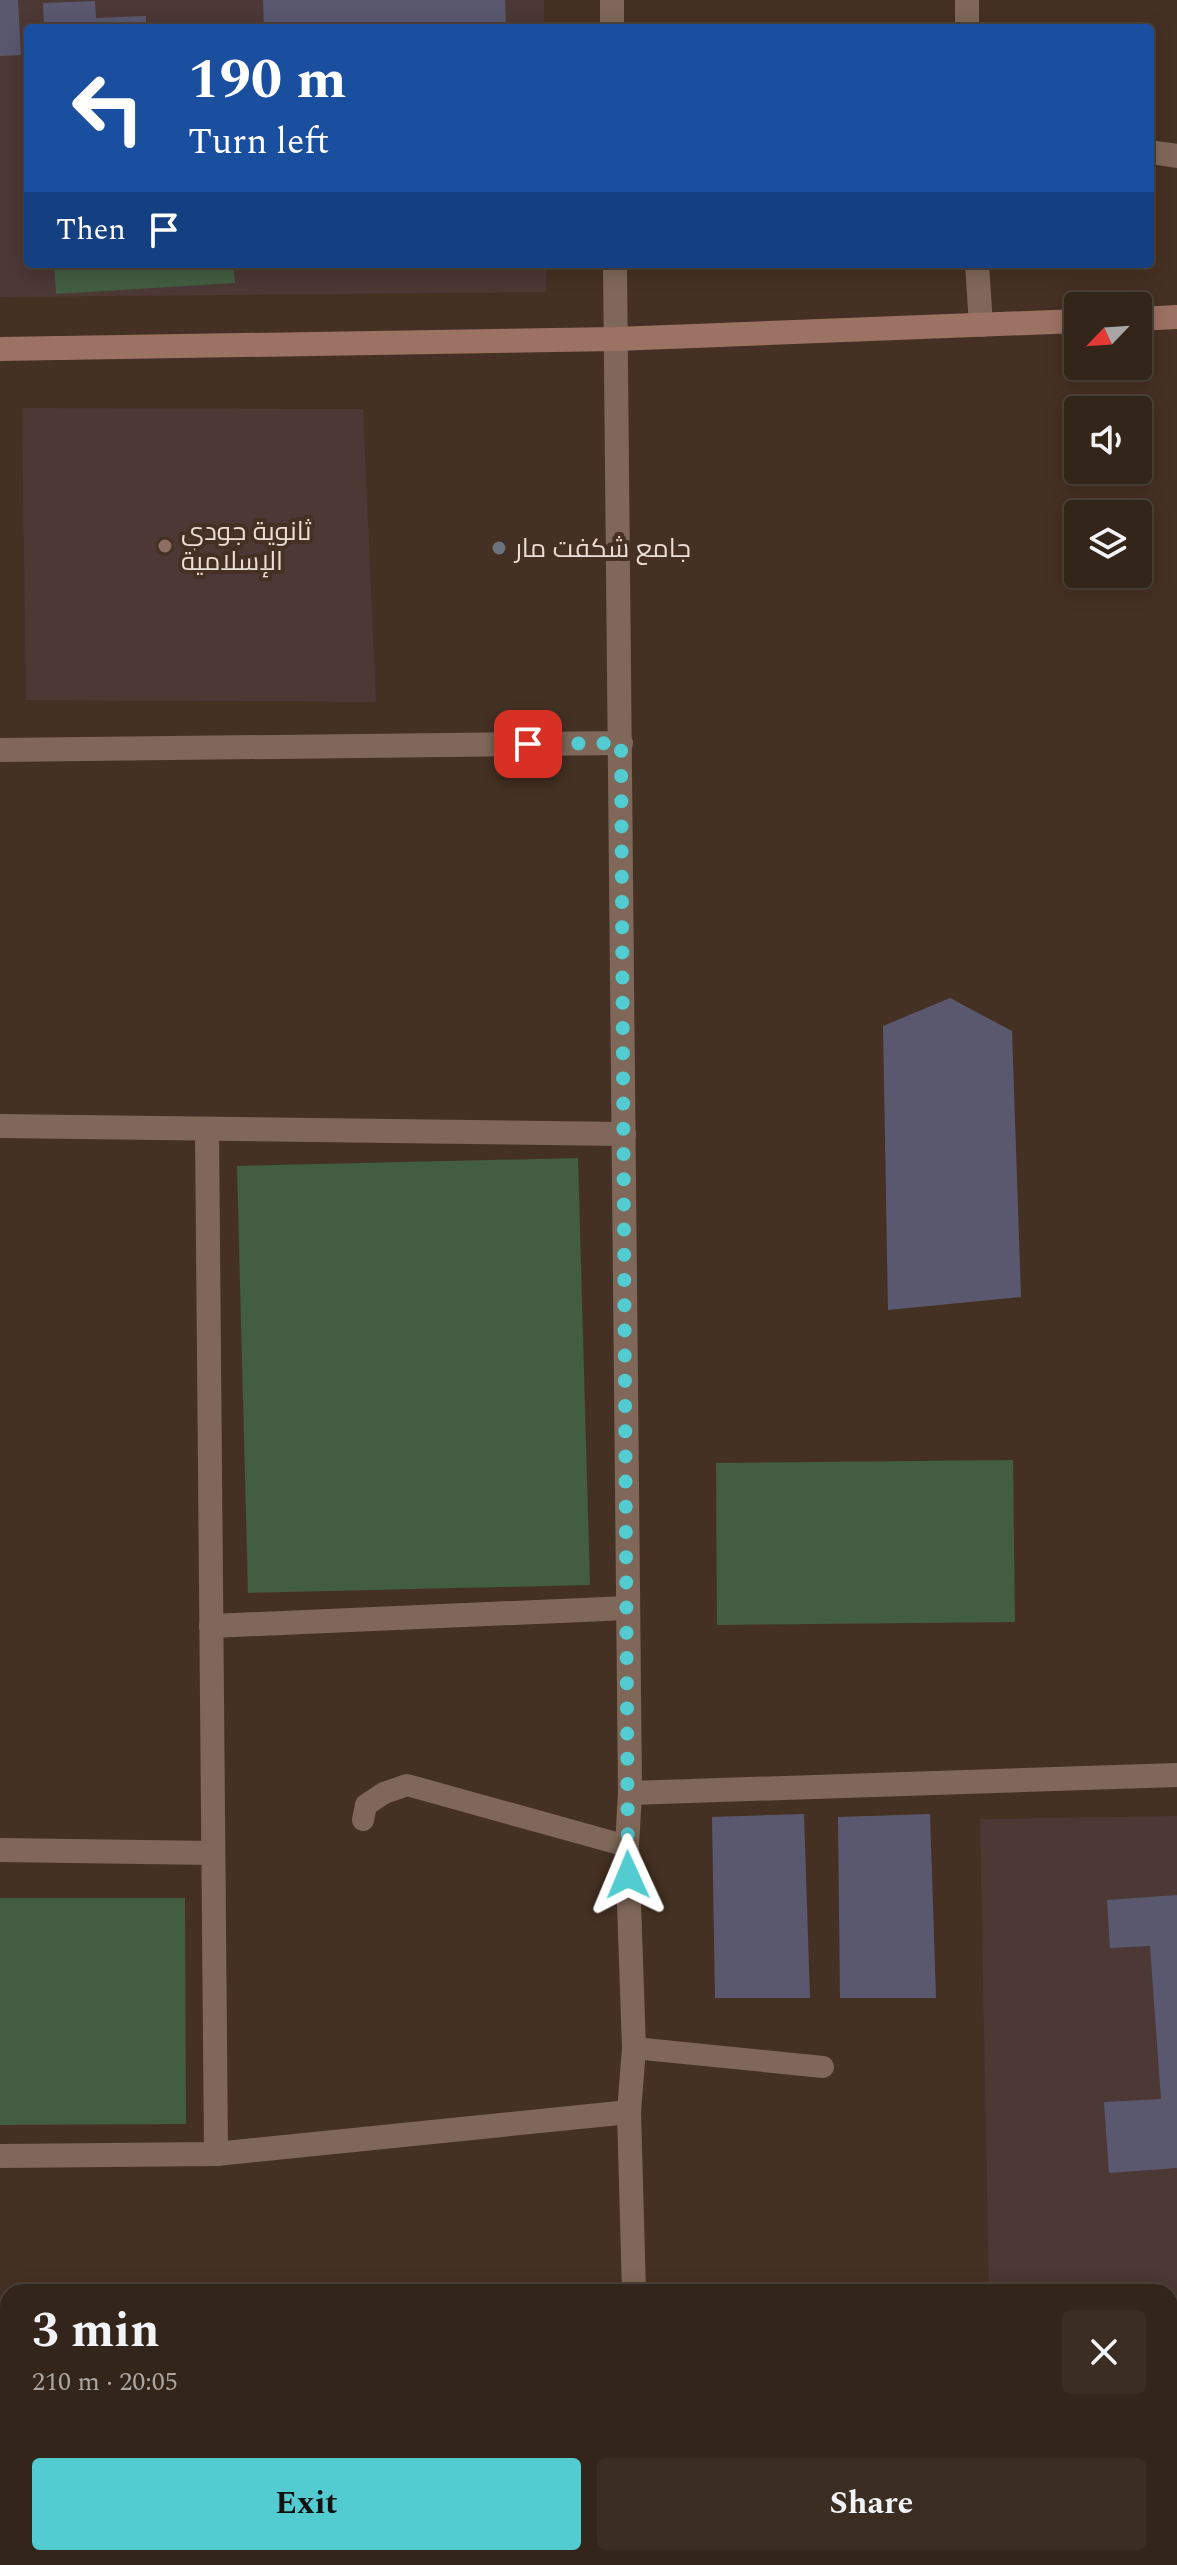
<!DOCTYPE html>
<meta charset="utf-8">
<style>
:root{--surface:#34251a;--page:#3c2d23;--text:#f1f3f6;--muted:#a9a5a2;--line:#4e4239;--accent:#52ccd0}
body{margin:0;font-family:Spectral,Cairo,serif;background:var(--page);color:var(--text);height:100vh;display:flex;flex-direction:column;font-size:30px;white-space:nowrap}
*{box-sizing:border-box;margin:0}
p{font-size:26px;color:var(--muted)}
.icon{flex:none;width:44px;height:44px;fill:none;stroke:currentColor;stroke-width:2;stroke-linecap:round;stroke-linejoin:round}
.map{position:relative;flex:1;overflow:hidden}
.details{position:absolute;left:0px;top:2284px;width:1178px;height:282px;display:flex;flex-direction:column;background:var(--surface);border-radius:24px 24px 0 0;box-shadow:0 4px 20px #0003,0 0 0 2px var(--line)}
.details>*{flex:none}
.banner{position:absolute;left:24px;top:24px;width:1130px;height:244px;border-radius:8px;box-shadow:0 4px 20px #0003,0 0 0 2px var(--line);background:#1a4fa0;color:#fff;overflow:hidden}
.needle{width:52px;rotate:245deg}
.fabs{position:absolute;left:1064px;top:292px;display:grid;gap:16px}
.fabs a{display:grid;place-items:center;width:88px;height:88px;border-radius:8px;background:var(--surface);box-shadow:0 4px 20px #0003,0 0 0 2px var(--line);font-size:40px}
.pin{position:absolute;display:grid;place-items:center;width:68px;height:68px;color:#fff;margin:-34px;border-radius:16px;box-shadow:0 4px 12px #0006}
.me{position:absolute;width:88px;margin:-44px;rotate:359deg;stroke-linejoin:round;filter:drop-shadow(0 0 6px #0008)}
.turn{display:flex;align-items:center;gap:28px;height:168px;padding:0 32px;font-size:36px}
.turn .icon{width:104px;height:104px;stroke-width:2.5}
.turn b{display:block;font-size:56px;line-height:68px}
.then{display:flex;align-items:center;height:76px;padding:0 32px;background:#0003;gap:16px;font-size:30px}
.round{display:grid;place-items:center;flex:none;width:84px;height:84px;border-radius:8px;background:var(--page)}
.summary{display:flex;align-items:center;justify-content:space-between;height:136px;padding:0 32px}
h1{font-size:48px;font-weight:700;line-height:60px}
.cta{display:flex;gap:16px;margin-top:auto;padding:16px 32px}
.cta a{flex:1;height:92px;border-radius:8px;background:var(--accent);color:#111;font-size:32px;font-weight:700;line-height:92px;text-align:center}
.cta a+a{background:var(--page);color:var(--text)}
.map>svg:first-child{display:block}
</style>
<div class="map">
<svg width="1177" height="2565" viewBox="0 0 1177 2565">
<rect width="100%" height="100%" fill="#453123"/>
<g fill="#4c3834">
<path d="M 0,0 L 544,0 L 544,28 L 28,28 L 28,264 L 546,264 L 546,292 L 0,297 Z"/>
<path d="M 22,408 L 363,409 L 376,702 L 26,700 Z"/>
<path d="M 1177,1816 L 1177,2378 L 1170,2378 L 1170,2292 L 989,2292 L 980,1819 Z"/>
</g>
<g fill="#425d41">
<path d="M 54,264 L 233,264 L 235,283 L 56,294 Z"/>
<path d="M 578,1158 L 590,1585 L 248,1593 L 237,1166 Z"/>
<path d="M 1013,1460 L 1015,1622 L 717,1625 L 716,1463 Z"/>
<path d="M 0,1898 L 185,1898 L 186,2124 L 0,2125 Z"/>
<path d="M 0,2460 L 8,2460 L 8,2558 L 603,2558 L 604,2565 L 0,2565 Z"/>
</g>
<g fill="#5a586f">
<path d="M 0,0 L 18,0 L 21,55 L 0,56 Z"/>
<path d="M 263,0 L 505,0 L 506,25 L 456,26 L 456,28 L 264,28 Z"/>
<path d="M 95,1 L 96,18 L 146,16 L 146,28 L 44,28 L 43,3 Z"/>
<path d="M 950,998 L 1012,1031 L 1021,1297 L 888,1310 L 883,1026 Z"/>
<path d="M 804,1814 L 810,1998 L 715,1998 L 712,1817 Z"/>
<path d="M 930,1814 L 936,1998 L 840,1998 L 838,1817 Z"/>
<path d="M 1177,1895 L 1177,2168 L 1109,2173 L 1104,2102 L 1161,2099 L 1150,1946 L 1110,1948 L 1107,1900 Z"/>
</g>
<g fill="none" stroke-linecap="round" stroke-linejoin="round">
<g stroke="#7f6859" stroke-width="22">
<path d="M 363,1820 L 366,1805 L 384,1793 L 407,1785 L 627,1846"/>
<path d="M 634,2048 L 823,2067"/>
</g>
<g stroke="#7f6859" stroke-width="24">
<path d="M 612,0 L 612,28"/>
<path d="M 967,28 L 967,0"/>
<path d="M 1150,152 L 1177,156"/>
<path d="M 615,264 L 630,1793 L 627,1846 L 634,2048 L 629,2112 L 634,2292"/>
<path d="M 977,264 L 981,325"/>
<path d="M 0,750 L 621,743"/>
<path d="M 0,1126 L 624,1134"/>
<path d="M 207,1129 L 216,2154"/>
<path d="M 211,1626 L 628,1608"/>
<path d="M 630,1793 L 1177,1775"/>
<path d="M 0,1850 L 213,1853"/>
<path d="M 0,2156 L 216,2154 L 629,2112"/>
<path d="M 0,2398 L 8,2398"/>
<path d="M 1170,2411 L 1177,2411"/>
<path d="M 641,2558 L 642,2565"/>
<path d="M 995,2558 L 996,2565"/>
</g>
<g stroke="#9c7264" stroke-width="24">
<path d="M 1138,319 L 1177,317"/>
<path d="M 0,349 L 616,339 L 1078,321"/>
</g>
</g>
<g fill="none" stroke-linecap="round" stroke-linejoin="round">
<path stroke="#52ccd0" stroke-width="14" stroke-dasharray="0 25.2" d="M 528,744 L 621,743 L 628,1875"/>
</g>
<circle fill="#8d6e63" stroke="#453123" stroke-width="3" cx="165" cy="546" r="8"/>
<circle fill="#6b7280" stroke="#453123" stroke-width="3" cx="499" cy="548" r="8"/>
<g text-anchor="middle" stroke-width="8" stroke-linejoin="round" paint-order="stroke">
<g font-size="26" fill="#ebded5" stroke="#453123" text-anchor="start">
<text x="181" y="540">ثانوية جودي<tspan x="181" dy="30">الإسلامية</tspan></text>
<text x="515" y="557">جامع شكفت مار</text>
</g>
</g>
</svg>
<div class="fabs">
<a><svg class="needle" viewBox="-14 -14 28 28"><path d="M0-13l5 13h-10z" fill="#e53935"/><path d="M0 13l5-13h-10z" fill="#a9a5a2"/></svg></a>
<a><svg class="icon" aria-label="sound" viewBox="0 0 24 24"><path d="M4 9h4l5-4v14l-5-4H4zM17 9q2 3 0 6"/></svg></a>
<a><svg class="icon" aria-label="layers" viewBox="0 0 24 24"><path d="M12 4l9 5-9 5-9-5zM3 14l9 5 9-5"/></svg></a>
</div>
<div class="pin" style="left:528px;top:744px;background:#d93025"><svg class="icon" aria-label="arrive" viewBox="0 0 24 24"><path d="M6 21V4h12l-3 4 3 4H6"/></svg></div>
<svg class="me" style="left:628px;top:1875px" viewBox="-20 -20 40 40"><path d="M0-17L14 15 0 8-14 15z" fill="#52ccd0" stroke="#fff" stroke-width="4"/></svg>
<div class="banner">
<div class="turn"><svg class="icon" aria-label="left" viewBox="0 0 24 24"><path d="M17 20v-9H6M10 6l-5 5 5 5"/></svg><div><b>190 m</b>Turn left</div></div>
<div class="then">Then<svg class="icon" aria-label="arrive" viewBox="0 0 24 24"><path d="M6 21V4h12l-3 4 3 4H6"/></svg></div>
</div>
<section class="details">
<div class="summary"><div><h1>3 min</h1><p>210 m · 20:05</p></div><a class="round"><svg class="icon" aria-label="close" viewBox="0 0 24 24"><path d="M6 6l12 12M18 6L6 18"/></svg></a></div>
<div class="cta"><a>Exit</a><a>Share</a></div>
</section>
</div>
